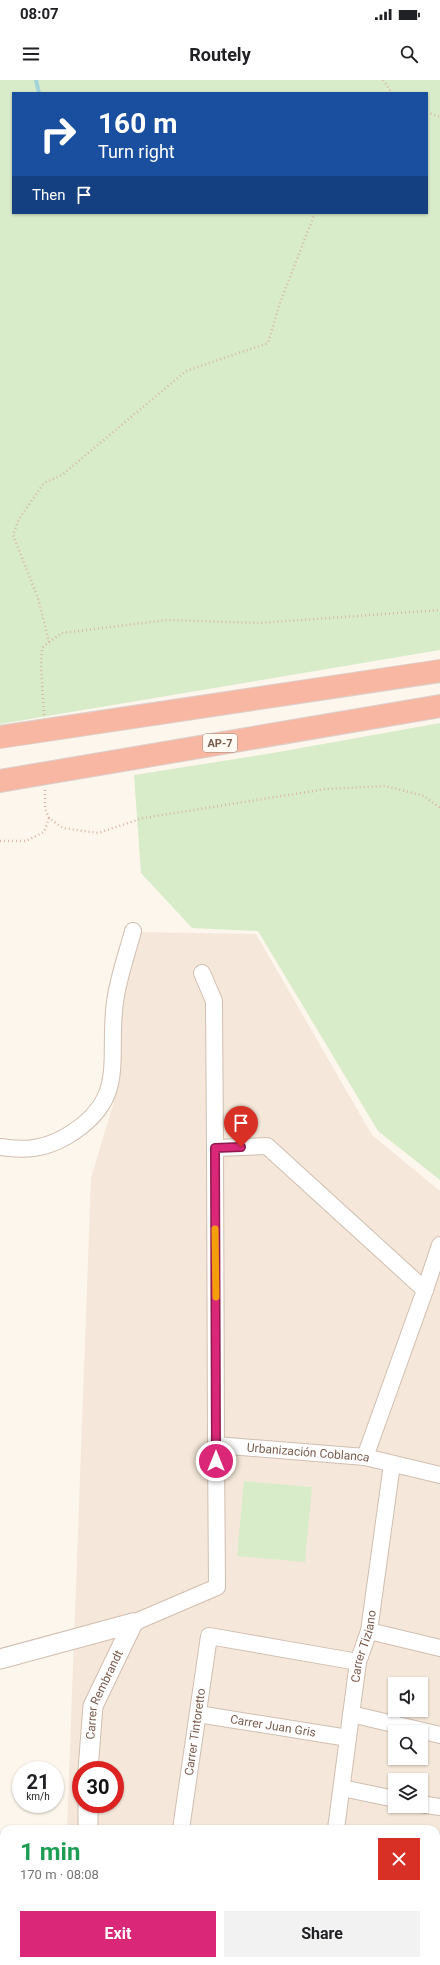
<!DOCTYPE html>
<meta charset="utf-8">
<style>
:root{--surface:#fff;--page:#f2f2f2;--text:#202124;--muted:#757577;--accent:#db2777}
body{margin:0;font-family:Roboto,sans-serif;background:var(--page);color:var(--text);height:100vh;display:flex;flex-direction:column;font-size:15px;white-space:nowrap}
*{box-sizing:border-box;margin:0}
p{font-size:13px;color:var(--muted)}
.icon{flex:none;width:22px;height:22px;fill:none;stroke:currentColor;stroke-width:2;stroke-linecap:round;stroke-linejoin:round}
.map{position:relative;flex:1;overflow:hidden}
.sheet{position:absolute;left:0px;top:1745px;width:440px;height:140px;display:flex;flex-direction:column;background:var(--surface);border-radius:12px 12px 0 0;box-shadow:0 1px 3px #0004}
.sheet>*{flex:none}
.hud{position:absolute;left:12px;top:12px;width:416px;height:122px;border-radius:0px;box-shadow:0 1px 3px #0004;background:#1a4fa0;color:#fff;overflow:hidden}
.buttons{position:absolute;left:388px;top:1597px;display:grid;gap:8px}
.buttons a{display:grid;place-items:center;width:40px;height:40px;border-radius:0px;background:var(--surface);box-shadow:0 1px 3px #0004;font-size:20px}
.speed{position:absolute;left:12px;top:1681px;display:flex;gap:8px;font-size:20px;font-weight:700;text-align:center}
.speed>*{display:grid;place-content:center;width:52px;height:52px;border-radius:50%;background:var(--surface);box-shadow:0 1px 3px #0004;line-height:1}
.speed small{font-size:10px;font-weight:400}
.speed .limit{border:6px solid #d22;background:#fff;color:#111}
.pin{position:absolute;display:grid;place-items:center;width:34px;height:34px;color:#fff;margin:-41px -17px;border-radius:50% 50% 50% 0;rotate:-45deg;box-shadow:0 0 4px #0007}
.pin .icon{rotate:45deg}
.me{position:absolute;width:44px;margin:-22px;rotate:0deg;stroke-linejoin:round;filter:drop-shadow(0 0 3px #0008)}
.turn{display:flex;align-items:center;gap:14px;height:84px;padding:0 20px;font-size:18px}
.turn .icon{width:52px;height:52px;stroke-width:2.5}
.turn b{display:block;font-size:28px;line-height:34px}
.then{display:flex;align-items:center;height:38px;padding:0 20px;background:#0003;gap:8px;font-size:15px}
.round{display:grid;place-items:center;flex:none;width:42px;height:42px;border-radius:0px;background:var(--page)}
.summary{display:flex;align-items:center;justify-content:space-between;height:68px;padding:0 20px}
h1{font-size:24px;font-weight:700;line-height:30px;color:#1e9e55}
.button{display:flex;gap:8px;margin-top:auto;padding:8px 20px}
.button a{flex:1;height:46px;border-radius:0px;background:var(--accent);color:#fff;font-size:16px;font-weight:700;line-height:46px;text-align:center}
.button a+a{background:var(--page);color:var(--text)}
.status{display:flex;justify-content:space-between;align-items:center;height:28px;padding:0 20px;background:var(--surface);direction:ltr}
.status svg{height:11px;fill:currentColor}
header{display:flex;justify-content:space-between;align-items:center;height:52px;padding:0 20px;background:var(--surface);font-size:18px;font-weight:700}
.map>svg:first-child{display:block}
</style>
<div class="status"><b>08:07</b><svg viewBox="0 0 49 12"><path d="M0 12V9h3v3zM5 12V6h3v6zM10 12V3h3v9zM15 12V0h3v12zM26 1h20v11H26zM47 4h2v5h-2z"/></svg></div>
<header><svg class="icon" aria-label="menu" viewBox="0 0 24 24"><path d="M4 6h16M4 12h16M4 18h16"/></svg>Routely<svg class="icon" aria-label="search" viewBox="0 0 24 24"><circle cx="10" cy="10" r="6"/><path d="M15 15l6 6"/></svg></header>
<div class="map">
<svg width="440" height="1885" viewBox="0 0 440 1885">
<rect width="100%" height="100%" fill="#fdf6ec"/>
<path fill="#f5e8da" fill-rule="evenodd" d="M 139,852 L 256,854 L 372,1055 L 440,1111 L 440,1885 L 61,1885 L 62,1881 L 436,1881 L 436,1749 L 67,1749 L 91,1098 L 117,1011 L 120,930 ZM 395,1604 L 421,1604 L 421,1630 L 395,1630 ZM 395,1652 L 421,1652 L 421,1678 L 395,1678 ZM 81,1690 L 115,1690 L 115,1724 L 81,1724 ZM 395,1700 L 421,1700 L 421,1726 L 395,1726 Z"/>
<g fill="#d8ecc9" fill-rule="evenodd">
<path d="M 0,0 L 440,0 L 440,570 L 0,644 ZM 13,13 L 427,13 L 427,133 L 13,133 Z"/>
<path d="M 440,643 L 440,1100 L 378,1051 L 258,851 L 192,848 L 141,793 L 134,695 L 273,673 Z"/>
<path d="M 244,1401 L 312,1407 L 305,1482 L 237,1476 Z"/>
</g>
<g fill="none" stroke-linecap="round" stroke-linejoin="round">
<path stroke="#a5d3da" stroke-width="4" d="M 36,0 L 39,13"/>
<g stroke="#d1beb0" stroke-width="18">
<g id="minor">
<path d="M 202,893 L 214,921 L 215,1068"/>
<path d="M 0,1067 C 25,1071 45,1069 67,1056 C 129,1019 107,980 115,922 C 118,898 127,874 133,851"/>
<path d="M 425,1210 L 440,1165"/>
<path d="M 216,1365 L 215,1068 L 267,1066 L 425,1210 L 365,1377"/>
<path id="s1" d="M 133,1543 L 217,1507 L 216,1365 L 365,1377 L 440,1395"/>
<path d="M 369,1551 L 440,1568"/>
<path id="s2" d="M 198,1634 L 348,1658"/>
<path d="M 351,1634 L 440,1655"/>
<path d="M 342,1708 L 395,1719"/>
<path d="M 421,1724 L 440,1727"/>
<path id="s3" d="M 181,1749 L 209,1556 L 358,1582"/>
<path id="s4" d="M 336,1749 L 358,1582 L 369,1551 L 392,1384"/>
<path d="M 436,1811 L 440,1812"/>
</g>
</g>
<g stroke="#d1beb0" stroke-width="21">
<g id="tertiary">
<path d="M 0,1579 L 133,1543"/>
<path id="s5" d="M 88,1690 L 93,1626 L 133,1543"/>
<path d="M 88,1749 L 88,1724"/>
<path d="M 91,1885 L 91,1881"/>
</g>
</g>
<g stroke="#dad1cd" stroke-width="24">
<g id="motorway">
<path d="M 0,657 L 440,591"/>
<path d="M 0,701 L 440,626"/>
</g>
</g>
<g stroke="#d9b8a5" stroke-width="2.5" stroke-dasharray="1 3" stroke-linecap="butt">
<path d="M 383,0 L 392,13"/>
<path d="M 427,32 L 440,37"/>
<path d="M 49,562 L 62,553 L 167,540 L 259,543 L 440,530"/>
<path d="M 44,635 L 41,586 L 42,568 L 49,562 L 38,518 L 13,455 L 19,439 L 44,403 L 62,395 L 186,291 L 268,263 L 281,220 L 315,133"/>
<path d="M 45,710 L 45,729 L 49,738"/>
<path d="M 0,761 L 26,761 L 44,752 L 49,738 L 63,748 L 98,753 L 143,738 L 326,709 L 386,706 L 424,716 L 440,728"/>
</g>
<use href="#minor" stroke="#fff" stroke-width="16"/>
<use href="#tertiary" stroke="#fff" stroke-width="19"/>
<use href="#motorway" stroke="#f7b7a3" stroke-width="22"/>
</g>
<g fill="none" stroke-linecap="round" stroke-linejoin="round">
<g stroke="#8e194d" stroke-width="10">
<path id="route" d="M 216,1381 L 215,1068 L 241,1067"/>
</g>
<use href="#route" stroke="#db2777" stroke-width="7"/>
<path stroke="#f59e0b" stroke-width="7" d="M 215,1149 L 216,1217"/>
</g>
<g text-anchor="middle" stroke-width="3.5" stroke-linejoin="round" paint-order="stroke">
<rect fill="#fffaf3" stroke="#a28b7f" stroke-width="1" x="203" y="654" width="34" height="18" rx="3"/>
<g font-size="11" font-weight="bold" fill="#7a5c4d">
<text x="220" y="667">AP-7</text>
</g>
<g font-size="12" fill="#7a5c4d" stroke="#fffaf3">
<text dy="4" stroke="none"><textPath href="#s1" startOffset="326">Urbanización Coblanca</textPath></text>
<text dy="4" stroke="none"><textPath href="#s4" startOffset="185">Carrer Tiziano</textPath></text>
<text dy="4" stroke="none"><textPath href="#s5" startOffset="78">Carrer Rembrandt</textPath></text>
<text dy="4" stroke="none"><textPath href="#s2" startOffset="76">Carrer Juan Gris</textPath></text>
<text dy="4" stroke="none"><textPath href="#s3" startOffset="98">Carrer Tintoretto</textPath></text>
</g>
</g>
</svg>
<div class="buttons">
<a><svg class="icon" aria-label="sound" viewBox="0 0 24 24"><path d="M4 9h4l5-4v14l-5-4H4zM17 9q2 3 0 6"/></svg></a>
<a><svg class="icon" aria-label="search" viewBox="0 0 24 24"><circle cx="10" cy="10" r="6"/><path d="M15 15l6 6"/></svg></a>
<a><svg class="icon" aria-label="layers" viewBox="0 0 24 24"><path d="M12 4l9 5-9 5-9-5zM3 14l9 5 9-5"/></svg></a>
</div>
<div class="speed"><div>21<small>km/h</small></div><div class="limit">30</div></div>
<div class="pin" style="left:241px;top:1067px;background:#d93025"><svg class="icon" aria-label="arrive" viewBox="0 0 24 24"><path d="M6 21V4h12l-3 4 3 4H6"/></svg></div>
<svg class="me" style="left:216px;top:1381px" viewBox="-20 -20 40 40"><circle r="17" fill="#db2777" stroke="#fff" stroke-width="3"/><path d="M0-11L8 9 0 5-8 9z" fill="#fff"/></svg>
<div class="hud">
<div class="turn"><svg class="icon" aria-label="right" viewBox="0 0 24 24"><path d="M7 20v-9h11M14 6l5 5-5 5"/></svg><div><b>160 m</b>Turn right</div></div>
<div class="then">Then<svg class="icon" aria-label="arrive" viewBox="0 0 24 24"><path d="M6 21V4h12l-3 4 3 4H6"/></svg></div>
</div>
<section class="sheet">
<div class="summary"><div><h1>1 min</h1><p>170 m · 08:08</p></div><a class="round" style="background:#d93025;color:#fff"><svg class="icon" aria-label="close" viewBox="0 0 24 24"><path d="M6 6l12 12M18 6L6 18"/></svg></a></div>
<div class="button"><a>Exit</a><a>Share</a></div>
</section>
</div>
